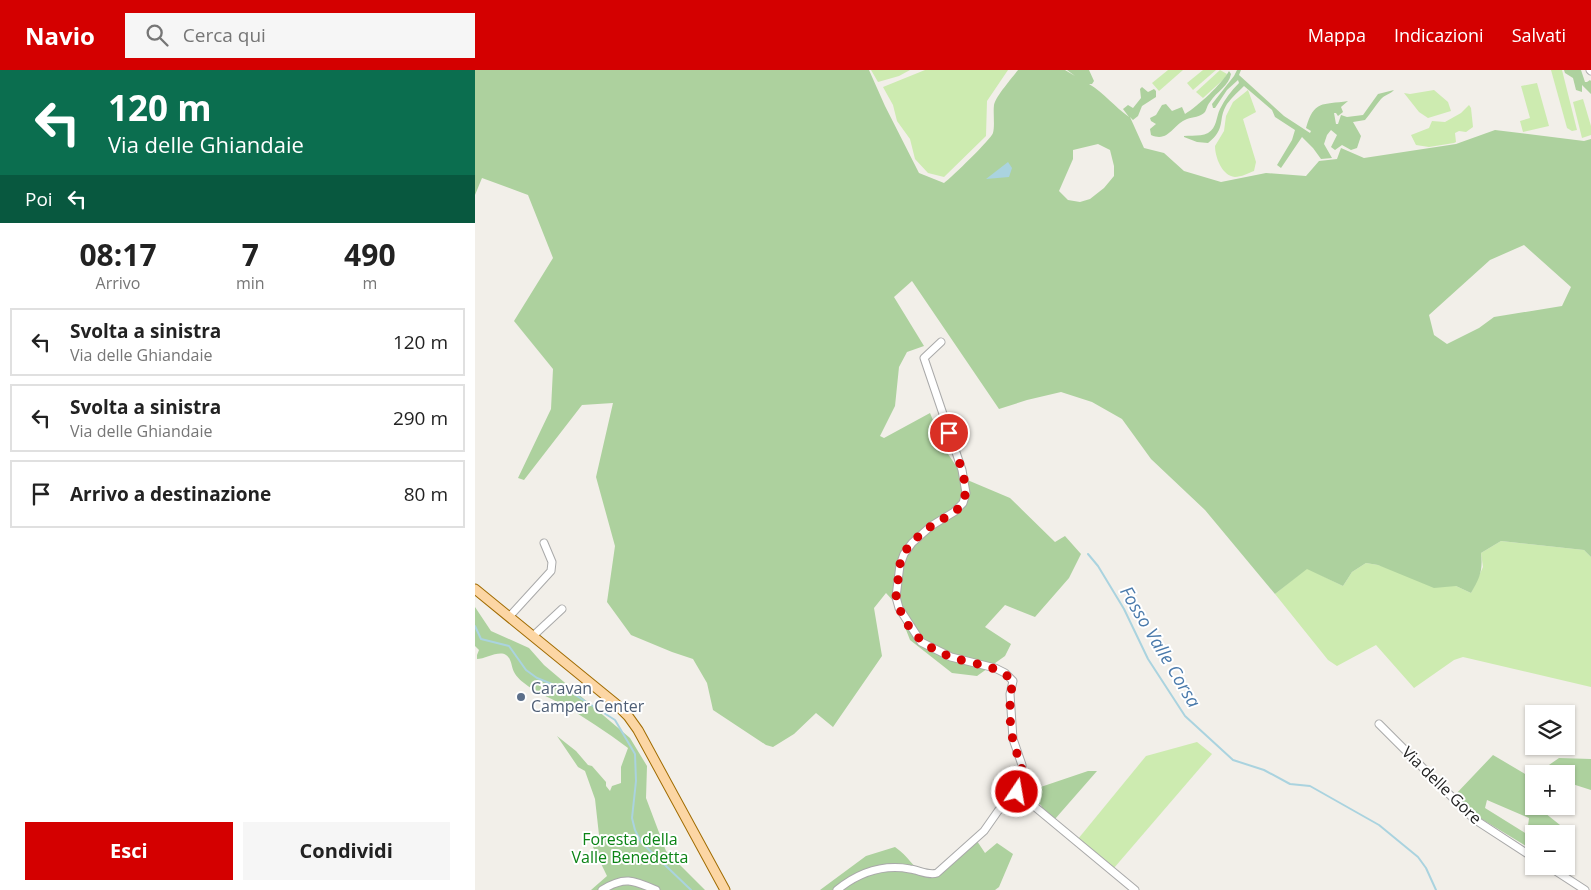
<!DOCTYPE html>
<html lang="it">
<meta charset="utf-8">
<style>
:root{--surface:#fff;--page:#f6f6f6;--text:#222;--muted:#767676;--line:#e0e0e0;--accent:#d40000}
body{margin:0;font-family:"Open Sans",sans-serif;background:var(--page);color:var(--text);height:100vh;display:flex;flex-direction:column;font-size:19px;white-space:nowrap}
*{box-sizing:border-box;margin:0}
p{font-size:16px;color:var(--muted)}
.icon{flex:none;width:28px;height:28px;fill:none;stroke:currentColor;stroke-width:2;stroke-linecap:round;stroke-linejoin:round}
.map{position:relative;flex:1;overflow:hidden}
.drawer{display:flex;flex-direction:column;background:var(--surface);width:475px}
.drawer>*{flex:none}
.guide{background:#0b6e4f;color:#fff;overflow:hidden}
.fabs{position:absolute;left:1050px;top:635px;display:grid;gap:10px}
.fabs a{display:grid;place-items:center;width:50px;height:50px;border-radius:0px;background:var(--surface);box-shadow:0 1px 4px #0004;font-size:25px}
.pin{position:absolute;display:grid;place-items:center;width:42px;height:42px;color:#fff;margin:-21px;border:2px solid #fff;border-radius:50%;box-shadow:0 1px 5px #0007}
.me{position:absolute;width:55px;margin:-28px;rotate:12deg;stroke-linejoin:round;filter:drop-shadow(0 0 4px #0008)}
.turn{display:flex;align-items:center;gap:18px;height:105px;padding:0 25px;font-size:22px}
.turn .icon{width:65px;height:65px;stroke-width:2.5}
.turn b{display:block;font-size:35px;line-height:42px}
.then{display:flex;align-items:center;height:48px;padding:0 25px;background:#0003;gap:10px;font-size:19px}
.eta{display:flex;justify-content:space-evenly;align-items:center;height:85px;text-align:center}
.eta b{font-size:30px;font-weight:700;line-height:35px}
.button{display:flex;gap:10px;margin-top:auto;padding:10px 25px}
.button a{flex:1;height:58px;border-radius:0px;background:var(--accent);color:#fff;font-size:20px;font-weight:700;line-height:58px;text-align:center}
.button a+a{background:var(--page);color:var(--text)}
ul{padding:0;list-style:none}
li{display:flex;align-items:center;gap:15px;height:68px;margin:0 10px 8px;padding:0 15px;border:2px solid var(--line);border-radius:0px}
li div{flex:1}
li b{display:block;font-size:19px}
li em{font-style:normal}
header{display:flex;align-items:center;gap:30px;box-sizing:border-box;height:70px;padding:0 25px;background:var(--accent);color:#fff}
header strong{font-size:24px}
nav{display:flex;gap:28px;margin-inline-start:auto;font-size:18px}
.search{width:350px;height:45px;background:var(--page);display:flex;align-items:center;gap:12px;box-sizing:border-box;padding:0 18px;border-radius:0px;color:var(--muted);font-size:19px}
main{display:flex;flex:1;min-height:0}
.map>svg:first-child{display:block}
</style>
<header>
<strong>Navio</strong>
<div class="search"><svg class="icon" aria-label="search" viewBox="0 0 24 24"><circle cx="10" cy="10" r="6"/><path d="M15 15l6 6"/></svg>Cerca qui</div>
<nav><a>Mappa</a><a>Indicazioni</a><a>Salvati</a></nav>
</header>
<main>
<section class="drawer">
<div class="guide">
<div class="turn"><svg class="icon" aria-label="left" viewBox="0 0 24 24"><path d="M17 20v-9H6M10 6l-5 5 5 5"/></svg><div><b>120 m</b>Via delle Ghiandaie</div></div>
<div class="then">Poi<svg class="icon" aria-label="left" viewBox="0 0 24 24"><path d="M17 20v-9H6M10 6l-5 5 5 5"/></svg></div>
</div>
<div class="eta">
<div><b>08:17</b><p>Arrivo</p></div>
<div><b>7</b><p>min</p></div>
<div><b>490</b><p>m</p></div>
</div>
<ul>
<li><svg class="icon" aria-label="left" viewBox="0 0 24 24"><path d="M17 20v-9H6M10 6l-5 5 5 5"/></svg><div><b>Svolta a sinistra</b><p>Via delle Ghiandaie</p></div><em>120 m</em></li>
<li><svg class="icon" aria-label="left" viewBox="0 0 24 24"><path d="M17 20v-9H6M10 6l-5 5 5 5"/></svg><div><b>Svolta a sinistra</b><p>Via delle Ghiandaie</p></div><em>290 m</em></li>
<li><svg class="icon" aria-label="arrive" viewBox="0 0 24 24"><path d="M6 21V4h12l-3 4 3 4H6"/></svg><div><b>Arrivo a destinazione</b></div><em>80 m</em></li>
</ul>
<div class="button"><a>Esci</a><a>Condividi</a></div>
</section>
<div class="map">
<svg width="1116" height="820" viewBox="0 0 1116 820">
<rect width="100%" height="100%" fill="#f2efe9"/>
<g fill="#cdebb0">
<path d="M 396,0 L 435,0 L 424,6 L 403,12 Z"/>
<path d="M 450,0 L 533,0 L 512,31 L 511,66 L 469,107 L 453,103 L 440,89 L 435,69 L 422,51 L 418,35 L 408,17 Z"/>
<path d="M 693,0 L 708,0 L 684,21 L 677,13 Z"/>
<path d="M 728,0 L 741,0 L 718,20 L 712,13 Z"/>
<path d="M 745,0 L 752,4 L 750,8 L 728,28 L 721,22 Z"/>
<path d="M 1076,0 L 1087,0 L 1102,60 L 1097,61 L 1092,58 Z"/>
<path d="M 1062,13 L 1074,56 L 1048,62 L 1045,51 L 1055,48 L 1046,16 Z"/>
<path d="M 773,20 L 781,42 L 768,49 L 781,92 L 779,101 C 774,103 766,107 760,107 C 747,106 740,87 740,76 L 749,61 L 751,46 L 758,32 Z"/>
<path d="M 959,20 L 973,32 L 976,41 L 953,48 L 944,42 L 929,23 L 935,24 Z"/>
<path d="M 1108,29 L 1116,56 L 1116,65 L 1107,68 L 1098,32 Z"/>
<path d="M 994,35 L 996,38 L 998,57 L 991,62 L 984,61 L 980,63 L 981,72 L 979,73 L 954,77 L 941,75 L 936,65 L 954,58 L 957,51 L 970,52 L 986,43 Z"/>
<path d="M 1026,471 L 1109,480 L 1116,487 L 1116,617 L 988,587 L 979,590 L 939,618 L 901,575 L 862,596 L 853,590 L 800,524 L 832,498 L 868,516 L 877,502 L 891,493 L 903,495 L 981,516 L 996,523 L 1008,497 L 1006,483 Z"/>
<path d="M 722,672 L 737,684 L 639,798 L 603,769 L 671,686 Z"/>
</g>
<g fill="#add19e" fill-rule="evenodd">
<path d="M 0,0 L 394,0 L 410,36 L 444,103 L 469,113 C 477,107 516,69 518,63 C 520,56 518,43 519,35 C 521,26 537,8 543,0 L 590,0 L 600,6 L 592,0 L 614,0 L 619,11 L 617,14 L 614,14 C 629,23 640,37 654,47 L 648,39 L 653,35 L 658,38 L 666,28 L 665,19 L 667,17 L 673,22 L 679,19 L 681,21 L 681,27 L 667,36 L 663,46 L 658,50 L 655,47 L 669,78 L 689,83 L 709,101 L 746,112 L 791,103 L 831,106 L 844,91 L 862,89 L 866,78 L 889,88 L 981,74 L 1020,60 L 1109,71 L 1116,69 L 1116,487 L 1109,480 L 1026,471 L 1006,483 C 1008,500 1005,508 996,523 L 981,516 L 959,518 L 903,495 L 891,493 L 877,502 L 868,516 L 832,499 L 800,524 L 730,440 L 676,389 L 647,349 L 617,332 L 586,322 L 552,330 L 524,339 L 437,211 L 419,227 L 449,276 L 432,282 L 424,297 L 420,336 L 405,366 L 409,368 L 455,343 L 471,381 L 490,409 L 535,428 L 580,472 L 590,466 L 606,484 L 594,508 L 560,547 L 530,535 L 510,557 L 536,574 L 530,586 L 502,606 L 477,603 L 435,570 L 421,534 L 411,523 L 399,538 L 407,586 L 358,657 L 341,643 L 319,664 L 298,677 L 291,675 L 238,640 L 232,613 L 218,589 L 197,582 L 156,565 L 132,532 L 140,476 L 121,407 L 138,333 L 107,335 L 49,410 L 43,408 L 76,339 L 78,299 L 39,251 L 78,188 L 53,125 L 7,108 L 0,125 ZM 623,74 L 635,80 L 639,96 L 639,106 L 629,118 L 615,129 L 605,132 L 593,130 L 584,121 L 598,89 L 598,80 ZM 1049,175 L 1096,217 L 1087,236 L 1019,247 L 1004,258 L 972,274 L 959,265 L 954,245 L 1015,190 Z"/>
<path d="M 762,0 L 766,0 L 764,5 L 809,46 L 835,63 L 836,61 L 831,58 C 839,30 847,35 873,31 L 866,37 L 868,42 L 863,46 L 861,43 L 859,43 L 861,54 L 863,54 L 866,45 L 872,47 L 888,45 L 903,24 L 919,20 C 916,24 909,25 906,29 C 900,36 896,43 890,50 L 878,52 L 886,66 L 882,78 L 876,80 L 867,75 L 860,80 L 856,77 L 862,65 L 856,60 L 852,65 L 849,74 L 857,88 L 846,89 L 838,78 L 827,67 L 806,98 L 802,95 L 817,70 L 820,60 L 800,47 L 797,40 L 769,16 C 764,21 757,27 752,34 C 742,50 752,58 733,73 L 722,72 L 709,67 L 709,66 C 717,65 726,67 733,63 C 742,58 741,47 745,39 C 750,29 756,21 764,13 L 763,10 L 752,20 L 740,38 L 738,38 L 737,34 L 759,6 Z"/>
<path d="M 1089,0 L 1106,0 L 1110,12 L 1112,12 L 1115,10 L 1116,11 L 1116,24 L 1107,15 L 1107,22 L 1101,20 L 1098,8 L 1090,3 Z"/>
<path d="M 754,1 L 756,4 C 754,16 741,22 735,32 C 732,35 732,39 730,42 C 725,47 718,47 712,49 C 698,54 694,73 676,65 L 675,59 L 681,54 L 676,51 L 675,48 L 681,45 L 687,35 L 691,34 L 697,41 L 707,37 L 710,44 C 723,36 747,14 754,1 Z"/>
<path d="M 0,537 L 16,561 L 54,578 L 69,595 L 155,668 L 172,696 L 171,728 L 191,781 L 230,820 L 116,820 L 132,806 L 118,777 L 124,765 L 120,729 L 110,701 L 103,697 L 82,666 L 101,681 L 113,695 L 117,696 L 131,712 L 131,716 L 135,721 L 137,716 L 146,713 L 146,697 L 153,678 C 132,662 109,647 86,634 C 74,627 60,622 49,613 C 46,611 41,606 39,602 C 36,596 37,589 31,585 C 24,580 10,589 2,589 L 2,585 L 4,580 L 0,576 Z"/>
<path d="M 1018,685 L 1052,705 L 1059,705 L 1059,736 L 1072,736 L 1070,743 L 1100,767 L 1091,789 L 1091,764 L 1059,764 L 1059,781 L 1000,745 L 980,725 ZM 1012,730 L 1054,748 L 1052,764 L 1010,738 Z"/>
<path d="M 1084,688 L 1116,689 L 1116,720 L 1091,712 L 1091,704 L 1061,704 Z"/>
<path d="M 613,701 L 622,701 L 580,749 L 568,740 L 566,735 L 548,723 Z"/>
<path d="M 502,771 L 510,783 L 522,773 L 538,784 L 524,817 L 520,820 L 345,820 L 391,786 L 420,777 C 433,786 438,797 451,807 L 463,804 Z"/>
</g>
<path fill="#aad3df" d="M 533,92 L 537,98 L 534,107 L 511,109 Z"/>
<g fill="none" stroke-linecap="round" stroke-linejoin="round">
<g stroke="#aad3df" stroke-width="2">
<path d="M 613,484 L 623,496 L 649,539 L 673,589 L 710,646 L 758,690 L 789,700 L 815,714 L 835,716 L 904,755 L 943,787 L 951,798 L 961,820"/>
<path d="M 0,556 L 6,569 L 34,576 L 51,600 L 62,608 L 94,621 L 140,650 L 160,684 L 161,711 L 157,748 L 160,760 L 166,772 L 216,820"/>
</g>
<g stroke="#a9a9a9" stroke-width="9">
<g id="minor">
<path d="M 1115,0 L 1116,1"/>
<path d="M 34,547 L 76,501 L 77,492 L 69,473"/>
<path d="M 58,566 L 87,539"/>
<path d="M 904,654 L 999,749 L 1059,788"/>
<path d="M 542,722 L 660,820"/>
<path d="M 1073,796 L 1110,820"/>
<path d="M 127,820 C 149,806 158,810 181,820"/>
<path d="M 362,820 C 383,803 408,794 435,799 C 444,800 453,806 462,803 L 509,761 L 523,741 L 542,722 L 547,709 L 547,695 L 538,669 L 535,624 L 538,611 L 530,603 L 520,598 L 476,587 L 446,572 L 424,538 L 421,527 L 425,495 L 429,484 L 437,473 L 456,456 L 479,442 L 488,433 L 491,423 L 487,400 L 449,288 L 466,272"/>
</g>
</g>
<g stroke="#a06b00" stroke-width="11">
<path id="major" d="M 0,519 L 141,634 L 153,646 L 163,660 L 250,820"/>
</g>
<use href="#minor" stroke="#fff" stroke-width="7"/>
<use href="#major" stroke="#fcd6a4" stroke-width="9"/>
</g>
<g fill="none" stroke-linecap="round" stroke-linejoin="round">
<path stroke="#d40000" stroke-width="9" stroke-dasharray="0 16.2" d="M 474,363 C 479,378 493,410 490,425 C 488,443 467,447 455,457 C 446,464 434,473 429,484 C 424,492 424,501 423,510 C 422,517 420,525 422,532 C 435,569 457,583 494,592 C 511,596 525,598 538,611 C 534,628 534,653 538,670 C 543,693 553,696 542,722"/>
</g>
<circle fill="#5c6f8a" stroke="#fff" stroke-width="2" cx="46" cy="627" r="5"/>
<g text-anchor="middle" stroke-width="4" stroke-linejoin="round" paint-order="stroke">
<g font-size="16" fill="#4e5e75" stroke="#fff" text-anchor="start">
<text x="56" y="624">Caravan<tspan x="56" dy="18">Camper Center</tspan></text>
</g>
<g font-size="16" fill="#222" stroke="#fff">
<text transform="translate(967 715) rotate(44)" y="6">Via delle Gore</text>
</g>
<g font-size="16" fill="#0c8416" stroke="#fff">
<text x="155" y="775">Foresta della<tspan x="155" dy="18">Valle Benedetta</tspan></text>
</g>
<g font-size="18" font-style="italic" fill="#4a7aab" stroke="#fff">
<text transform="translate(685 577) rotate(59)" y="6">Fosso Valle Corsa</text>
</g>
</g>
</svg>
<div class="fabs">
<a><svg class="icon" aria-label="layers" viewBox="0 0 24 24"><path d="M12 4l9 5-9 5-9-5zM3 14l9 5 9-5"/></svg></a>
<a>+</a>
<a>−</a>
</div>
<div class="pin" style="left:474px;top:363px;background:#d93025"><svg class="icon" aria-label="arrive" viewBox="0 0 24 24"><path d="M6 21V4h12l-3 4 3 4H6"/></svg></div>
<svg class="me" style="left:542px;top:722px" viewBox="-20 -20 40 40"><circle r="17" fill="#d40000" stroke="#fff" stroke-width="3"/><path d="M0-11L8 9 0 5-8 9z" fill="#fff"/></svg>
</div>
</main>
